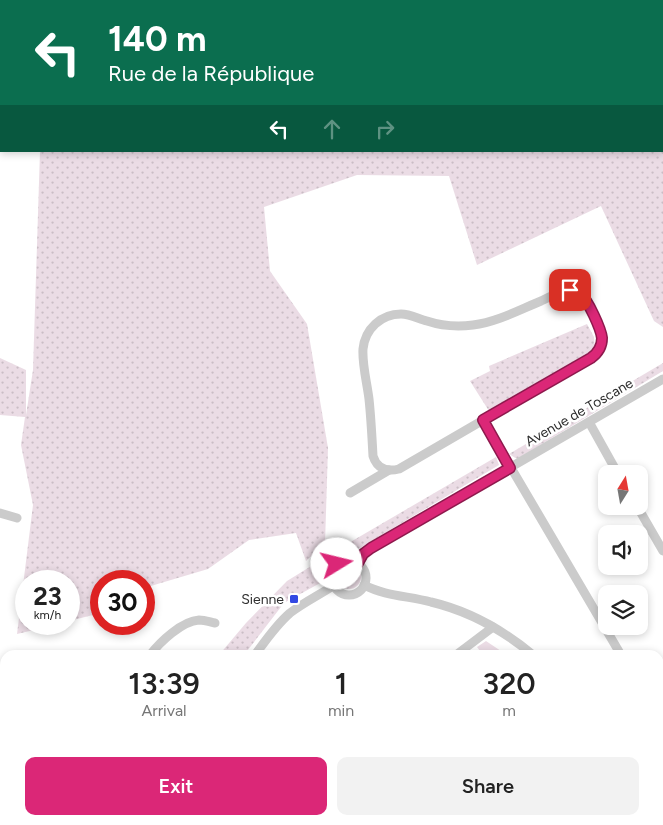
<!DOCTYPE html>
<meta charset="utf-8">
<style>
:root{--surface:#fff;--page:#f2f2f2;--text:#222;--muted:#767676;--accent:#db2777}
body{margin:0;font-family:Figtree,sans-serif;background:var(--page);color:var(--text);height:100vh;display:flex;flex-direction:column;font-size:19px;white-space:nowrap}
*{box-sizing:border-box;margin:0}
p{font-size:16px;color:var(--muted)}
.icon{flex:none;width:28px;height:28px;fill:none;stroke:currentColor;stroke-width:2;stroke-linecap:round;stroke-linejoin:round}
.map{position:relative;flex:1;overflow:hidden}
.panel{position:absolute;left:0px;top:650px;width:664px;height:175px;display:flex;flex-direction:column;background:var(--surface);border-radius:15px 15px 0 0;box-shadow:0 2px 8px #0003}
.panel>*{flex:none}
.hud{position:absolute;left:0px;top:0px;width:664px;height:152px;box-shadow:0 2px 8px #0003;background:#0b6e4f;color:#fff;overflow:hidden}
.needle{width:32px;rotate:11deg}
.fabs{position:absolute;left:598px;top:465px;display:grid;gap:10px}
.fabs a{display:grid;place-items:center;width:50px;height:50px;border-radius:10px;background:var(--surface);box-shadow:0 2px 8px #0003;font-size:25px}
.speed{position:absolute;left:15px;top:570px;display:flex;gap:10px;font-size:25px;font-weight:700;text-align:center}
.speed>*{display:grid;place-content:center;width:65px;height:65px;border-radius:50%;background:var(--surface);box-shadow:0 2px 8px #0003;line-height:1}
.speed small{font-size:12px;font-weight:400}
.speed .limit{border:8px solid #d22;background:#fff;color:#111}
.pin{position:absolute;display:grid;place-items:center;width:42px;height:42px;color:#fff;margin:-21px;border-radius:10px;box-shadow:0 2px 8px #0006}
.me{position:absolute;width:55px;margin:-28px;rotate:81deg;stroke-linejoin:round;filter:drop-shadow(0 0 4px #0008)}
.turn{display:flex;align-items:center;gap:18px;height:105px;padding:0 25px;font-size:22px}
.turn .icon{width:65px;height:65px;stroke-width:2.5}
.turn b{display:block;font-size:35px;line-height:42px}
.lanes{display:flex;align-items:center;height:48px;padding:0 25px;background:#0003;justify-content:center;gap:25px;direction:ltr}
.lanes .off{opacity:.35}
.eta{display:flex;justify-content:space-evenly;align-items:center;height:85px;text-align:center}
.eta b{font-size:30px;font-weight:600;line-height:35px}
.primary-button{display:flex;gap:10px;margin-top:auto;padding:10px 25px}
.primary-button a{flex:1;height:58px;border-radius:10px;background:var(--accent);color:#fff;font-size:20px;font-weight:600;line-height:58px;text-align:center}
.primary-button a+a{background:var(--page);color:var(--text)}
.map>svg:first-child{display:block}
</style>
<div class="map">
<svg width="663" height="825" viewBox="0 0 663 825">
<defs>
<pattern id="grass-dots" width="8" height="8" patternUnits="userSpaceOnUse" patternTransform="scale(1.25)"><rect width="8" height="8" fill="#ebdce5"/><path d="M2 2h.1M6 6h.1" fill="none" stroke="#cabdc5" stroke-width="1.8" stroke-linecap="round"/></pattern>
<pattern id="park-tufts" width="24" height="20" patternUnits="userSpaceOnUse" patternTransform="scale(1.25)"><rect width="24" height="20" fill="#ebdce5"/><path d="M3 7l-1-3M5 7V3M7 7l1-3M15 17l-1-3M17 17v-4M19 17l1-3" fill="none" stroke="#cabdc5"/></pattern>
</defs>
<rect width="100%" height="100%" fill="#fff"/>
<g fill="url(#grass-dots)">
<path d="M 44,0 L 663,0 L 663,327 L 654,321 L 601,206 L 477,265 L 449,176 L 357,175 L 264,207 L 270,271 L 307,324 L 328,448 L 325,544 L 306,561 L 296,533 L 249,540 L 208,569 L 144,588 L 144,581 L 101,581 L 101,613 L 69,621 L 69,581 L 26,581 L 26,624 L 59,624 L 17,634 L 33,505 L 21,445 L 25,417 L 0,415 L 0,358 L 26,370 L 26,415 L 33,370 L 40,151 L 662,151 L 662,1 L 44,1 Z"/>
<path d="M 587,324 L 594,337 L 595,351 L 489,411 L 470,381 L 490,371 L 489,366 Z"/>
<path d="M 663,363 L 663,371 L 517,459 L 509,454 Z"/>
<path d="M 496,457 L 499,465 L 353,552 L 339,555 L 325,566 L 322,582 L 284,603 L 244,655 L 219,655 L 246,623 L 287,581 L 347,544 Z"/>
<circle cx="349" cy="577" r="12"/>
</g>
<path fill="url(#park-tufts)" d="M 486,641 L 507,655 L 475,655 L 480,651 L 477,647 Z"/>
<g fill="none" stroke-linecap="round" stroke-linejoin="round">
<g stroke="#cbcbcb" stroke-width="9">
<path d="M 2,1 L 2,0"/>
<path d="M 0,23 L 1,21"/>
<path d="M 0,46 L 0,57"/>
<path d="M 566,291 C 571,290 576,291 581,295 C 587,300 601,329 602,337 C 602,344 600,351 595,355 L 399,469 C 387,472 377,469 373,456 C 372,437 371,418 369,399 C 367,383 362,364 363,349 C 365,329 381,314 401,314 C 410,314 419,319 427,321 C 442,326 457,327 473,325 C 497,322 519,310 541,301 C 549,297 557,293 566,291 Z"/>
<path d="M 483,420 L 621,655"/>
<path d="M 589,422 L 618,474"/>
<path d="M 350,493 L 389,470"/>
<path d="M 637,506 L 663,551"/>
<path d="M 0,513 L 17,518"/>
<circle cx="349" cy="578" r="17"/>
<path d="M 358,563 L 363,554 L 371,548 L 663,379"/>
<path d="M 364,585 C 385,596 409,596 431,602 C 469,611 503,630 533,655"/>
<path d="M 150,655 C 160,642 182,621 199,620 C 205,620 210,622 215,623"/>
<path d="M 255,655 C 266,640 276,625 290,613 C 303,603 319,595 333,586"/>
<path d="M 456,655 L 493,627"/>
<path d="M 659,705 L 663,710"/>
<path d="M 202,820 L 202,825"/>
<path d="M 219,820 L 242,825"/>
<path d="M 632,820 L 635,825"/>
<path d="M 0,823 L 15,822 L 21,820"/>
<path d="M 275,825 L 300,820"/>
</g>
</g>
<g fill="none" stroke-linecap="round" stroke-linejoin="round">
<g stroke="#8e194d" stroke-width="12">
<path id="route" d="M 337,564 C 345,560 350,560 358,563 L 363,554 L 371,548 L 510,468 L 483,420 L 591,358 C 598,353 602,347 602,338 C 601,329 588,300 581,295 C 578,292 574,291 570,290"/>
</g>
<use href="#route" stroke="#db2777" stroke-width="9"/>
</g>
<rect fill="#3248e3" stroke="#fff" stroke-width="2" x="289" y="594" width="10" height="10" rx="2.5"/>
<g text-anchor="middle" stroke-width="5" stroke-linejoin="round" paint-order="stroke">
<g font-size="14" fill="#2e2e2e" stroke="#fff">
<text transform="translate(579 412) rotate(-30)" y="5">Avenue de Toscane</text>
</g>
<g font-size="14" fill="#2e2e2e" stroke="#fff" text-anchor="end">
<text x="284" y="604">Sienne</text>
</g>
</g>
</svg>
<div class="fabs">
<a><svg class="needle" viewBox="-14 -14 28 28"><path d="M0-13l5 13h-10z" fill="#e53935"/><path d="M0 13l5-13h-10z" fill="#767676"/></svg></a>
<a><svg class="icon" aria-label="sound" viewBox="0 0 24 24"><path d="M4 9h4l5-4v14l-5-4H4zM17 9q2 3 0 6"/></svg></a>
<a><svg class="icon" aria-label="layers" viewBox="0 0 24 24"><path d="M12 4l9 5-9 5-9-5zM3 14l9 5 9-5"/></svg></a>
</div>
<div class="speed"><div>23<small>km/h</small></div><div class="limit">30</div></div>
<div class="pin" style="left:570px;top:290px;background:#d93025"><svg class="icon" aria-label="arrive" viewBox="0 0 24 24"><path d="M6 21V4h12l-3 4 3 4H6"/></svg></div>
<svg class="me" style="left:337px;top:564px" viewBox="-20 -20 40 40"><circle r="19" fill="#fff"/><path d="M0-13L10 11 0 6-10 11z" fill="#db2777"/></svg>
<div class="hud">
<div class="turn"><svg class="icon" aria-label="left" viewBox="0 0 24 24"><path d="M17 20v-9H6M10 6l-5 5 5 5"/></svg><div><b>140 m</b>Rue de la République</div></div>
<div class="lanes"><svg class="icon" aria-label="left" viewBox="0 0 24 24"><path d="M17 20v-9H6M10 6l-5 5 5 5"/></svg><svg class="icon off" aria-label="ahead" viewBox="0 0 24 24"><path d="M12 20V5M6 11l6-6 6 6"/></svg><svg class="icon off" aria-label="right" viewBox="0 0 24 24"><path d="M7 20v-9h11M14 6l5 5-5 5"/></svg></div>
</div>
<section class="panel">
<div class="eta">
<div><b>13:39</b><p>Arrival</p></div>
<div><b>1</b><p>min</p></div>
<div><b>320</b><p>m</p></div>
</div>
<div class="primary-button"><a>Exit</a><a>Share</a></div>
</section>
</div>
